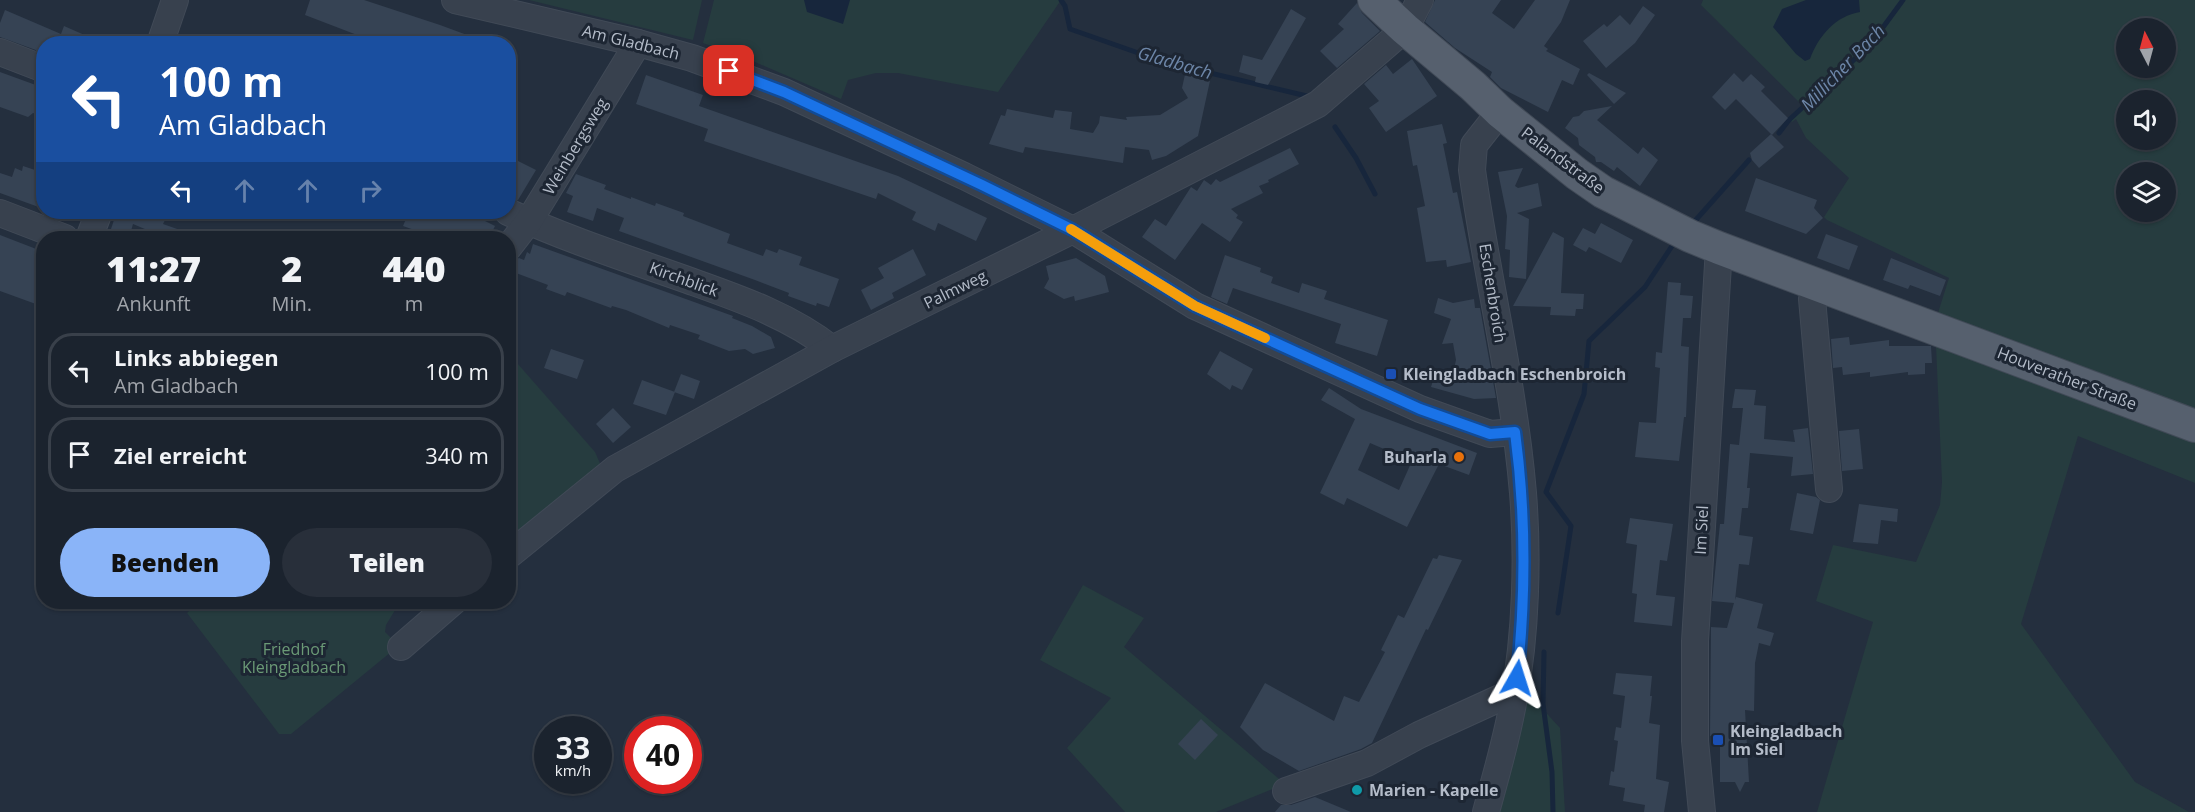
<!DOCTYPE html>
<html lang="de">
<meta charset="utf-8">
<style>
:root{--surface:#1b232e;--page:#282f3a;--text:#f1f3f6;--muted:#a0a4aa;--line:#39404a;--accent:#8ab4f8}
body{margin:0;font-family:"Open Sans",sans-serif;background:var(--page);color:var(--text);height:100vh;display:flex;flex-direction:column;font-size:22px;white-space:nowrap}
*{box-sizing:border-box;margin:0}
p{font-size:20px;color:var(--muted)}
.icon{flex:none;width:33px;height:33px;fill:none;stroke:currentColor;stroke-width:2;stroke-linecap:round;stroke-linejoin:round}
.map{position:relative;flex:1;overflow:hidden}
.details{position:absolute;left:36px;top:231px;width:480px;height:378px;display:flex;flex-direction:column;background:var(--surface);border-radius:24px;box-shadow:0 2px 4px #0004,0 0 0 2px var(--line)}
.details>*{flex:none}
.top-card{position:absolute;left:36px;top:36px;width:480px;height:183px;border-radius:24px;box-shadow:0 2px 4px #0004,0 0 0 2px var(--line);background:#1a4fa0;color:#fff;overflow:hidden}
.needle{width:39px;rotate:354deg}
.controls{position:absolute;left:2116px;top:18px;display:grid;gap:12px}
.controls a{display:grid;place-items:center;width:60px;height:60px;border-radius:50%;background:var(--surface);box-shadow:0 2px 4px #0004,0 0 0 2px var(--line);font-size:30px}
.speed{position:absolute;left:534px;top:716px;display:flex;gap:12px;font-size:30px;font-weight:700;text-align:center}
.speed>*{display:grid;place-content:center;width:78px;height:78px;border-radius:50%;background:var(--surface);box-shadow:0 2px 4px #0004,0 0 0 2px var(--line);line-height:1}
.speed small{font-size:15px;font-weight:400}
.speed .limit{border:9px solid #d22;background:#fff;color:#111}
.pin{position:absolute;display:grid;place-items:center;width:51px;height:51px;color:#fff;margin:-26px;border-radius:12px;box-shadow:0 3px 9px #0006}
.me{position:absolute;width:66px;margin:-33px;rotate:6deg;stroke-linejoin:round;filter:drop-shadow(0 0 4px #0008)}
.turn{display:flex;align-items:center;gap:21px;height:126px;padding:0 24px;font-size:27px}
.turn .icon{width:78px;height:78px;stroke-width:2.5}
.turn b{display:block;font-size:42px;line-height:51px}
.lanes{display:flex;align-items:center;height:57px;padding:0 24px;background:#0003;justify-content:center;gap:30px;direction:ltr}
.lanes .off{opacity:.35}
.eta{display:flex;justify-content:space-evenly;align-items:center;height:102px;text-align:center}
.eta b{font-size:36px;font-weight:800;line-height:42px}
.primary-button{display:flex;gap:12px;margin-top:auto;padding:12px 24px}
.primary-button a{flex:1;height:69px;border-radius:36px;background:var(--accent);color:#111;font-size:24px;font-weight:800;line-height:69px;text-align:center}
.primary-button a+a{background:var(--page);color:var(--text)}
ul{padding:0;list-style:none}
li{display:flex;align-items:center;gap:18px;height:75px;margin:0 12px 9px;padding:0 12px;border:3px solid var(--line);border-radius:24px}
li div{flex:1}
li b{display:block;font-size:22px}
li em{font-style:normal}
.map>svg:first-child{display:block}
</style>
<div class="map">
<svg width="2195" height="812" viewBox="0 0 2195 812">
<rect width="100%" height="100%" fill="#242f3e"/>
<g fill="#263c3f" fill-rule="evenodd">
<path d="M 529,0 L 702,0 L 693,40 Z"/>
<path d="M 714,0 L 1061,0 L 998,92 L 898,73 L 876,73 L 848,80 L 841,99 L 748,59 L 703,43 Z"/>
<path d="M 1703,0 L 2195,0 L 2195,483 L 2078,436 L 2021,624 L 2135,782 L 2189,812 L 1817,812 L 1873,622 L 1816,601 L 1833,545 L 1916,562 L 1940,505 L 1942,482 L 1936,346 L 1937,316 L 1949,278 L 1827,220 L 1824,217 L 1849,178 L 1806,138 L 1796,119 L 1792,122 L 1789,118 L 1802,105 L 1701,5 ZM 2127,28 L 2166,28 L 2166,68 L 2127,68 ZM 2127,100 L 2166,100 L 2166,140 L 2127,140 ZM 2127,172 L 2166,172 L 2166,212 L 2127,212 Z"/>
<path d="M 508,349 L 517,363 L 595,452 L 602,468 L 508,549 Z"/>
<path d="M 1083,585 L 1144,618 L 1124,647 L 1285,784 L 1216,812 L 1125,812 L 1067,748 L 1111,698 L 1040,660 Z"/>
<path d="M 198,602 L 400,602 L 386,625 L 385,632 L 393,640 L 402,643 L 291,734 L 279,734 L 187,613 Z"/>
<path d="M 1526,691 L 1560,728 L 1565,812 L 1500,812 Z"/>
</g>
<g fill="#17263c">
<path d="M 804,0 L 850,0 L 843,24 L 807,12 Z"/>
<path d="M 1806,0 L 1859,0 L 1860,12 C 1836,16 1819,35 1810,59 L 1805,61 L 1796,54 L 1773,27 L 1782,9 Z"/>
</g>
<g fill="none" stroke-linecap="round" stroke-linejoin="round">
<g stroke="#17263c" stroke-width="5">
<path d="M 1061,0 L 1065,6 L 1070,29 L 1164,62 L 1311,97"/>
<path d="M 1335,127 L 1356,158 L 1375,194"/>
<path d="M 1779,133 L 1789,120 L 1870,45 L 1903,0"/>
<path d="M 1694,222 L 1749,160"/>
<path d="M 1558,613 L 1571,526 L 1546,492 L 1584,394 L 1589,341 L 1645,287 L 1672,246"/>
<path d="M 1544,652 L 1543,704 L 1552,772 L 1553,812"/>
</g>
</g>
<g fill="#364354" fill-rule="evenodd">
<path d="M 310,0 L 364,0 L 440,25 L 486,42 L 486,44 L 402,44 L 381,36 L 378,43 L 305,15 Z"/>
<path d="M 1435,0 L 1501,0 L 1492,13 L 1514,29 L 1535,0 L 1570,0 L 1561,22 L 1544,46 L 1548,49 L 1546,51 L 1580,69 L 1573,85 L 1562,80 L 1548,112 L 1501,88 L 1490,77 L 1492,72 L 1455,48 L 1425,22 Z"/>
<path d="M 1357,3 L 1362,13 L 1380,31 L 1337,68 L 1320,51 L 1344,29 L 1338,24 Z"/>
<path d="M 1643,6 L 1655,15 L 1635,43 L 1606,68 L 1583,41 L 1604,24 L 1607,27 L 1620,15 L 1630,25 Z"/>
<path d="M 1291,9 L 1306,18 L 1268,85 L 1255,82 L 1256,77 L 1239,72 L 1243,55 L 1262,60 Z"/>
<path d="M 5,10 L 61,34 L 64,26 L 105,44 L 44,44 L 44,53 L 0,37 L 0,23 Z"/>
<path d="M 1412,59 L 1437,96 L 1386,132 L 1369,108 L 1379,101 L 1364,84 L 1386,65 L 1393,74 Z"/>
<path d="M 1186,70 L 1211,76 L 1198,136 L 1166,156 L 1152,160 L 1149,150 L 1125,147 L 1123,163 L 1025,147 L 1023,153 L 989,144 L 1001,115 L 1005,116 L 1007,109 L 1053,118 L 1055,110 L 1072,112 L 1070,129 L 1093,133 L 1099,123 L 1100,116 L 1127,120 L 1126,117 L 1160,115 L 1188,98 L 1182,88 Z"/>
<path d="M 0,72 L 44,88 L 44,117 L 33,113 L 28,117 L 0,107 Z"/>
<path d="M 1589,73 L 1626,93 L 1614,104 L 1587,75 Z"/>
<path d="M 1734,73 L 1743,82 L 1751,74 L 1765,87 L 1761,91 L 1788,118 L 1772,135 L 1736,99 L 1725,110 L 1712,97 Z"/>
<path d="M 646,75 L 703,95 L 699,106 L 898,176 L 987,218 L 976,241 L 938,223 L 935,231 L 912,220 L 916,212 L 878,193 L 876,199 L 704,141 L 708,129 L 636,104 Z"/>
<path d="M 1612,106 L 1597,120 L 1638,154 L 1643,147 L 1658,160 L 1640,186 L 1617,167 L 1614,171 L 1601,162 L 1596,162 L 1595,157 L 1579,145 L 1578,138 L 1565,128 L 1573,117 L 1579,116 L 1584,111 Z"/>
<path d="M 1442,124 L 1447,143 L 1443,144 L 1453,193 L 1457,192 L 1471,262 L 1447,267 L 1446,260 L 1426,262 L 1417,208 L 1425,206 L 1417,165 L 1413,166 L 1407,131 Z"/>
<path d="M 1771,134 L 1784,147 L 1759,168 L 1752,160 L 1750,153 Z"/>
<path d="M 1290,148 L 1299,164 L 1268,180 L 1269,182 L 1259,186 L 1263,193 L 1231,209 L 1238,215 L 1236,218 L 1243,222 L 1230,242 L 1202,223 L 1175,260 L 1142,237 L 1155,219 L 1166,226 L 1191,187 L 1197,191 L 1204,180 L 1211,185 L 1216,179 L 1220,182 Z"/>
<path d="M 508,156 L 536,170 L 518,200 L 508,197 Z"/>
<path d="M 23,166 L 44,173 L 44,209 L 0,193 L 0,173 L 12,177 L 15,168 L 22,171 Z"/>
<path d="M 1523,168 L 1515,186 L 1518,188 L 1538,183 L 1542,206 L 1517,213 L 1529,219 L 1526,279 L 1509,277 L 1510,250 L 1505,249 L 1507,216 L 1498,172 Z"/>
<path d="M 576,174 L 606,185 L 604,189 L 631,199 L 631,197 L 655,206 L 656,203 L 684,213 L 683,216 L 730,234 L 727,243 L 763,256 L 766,249 L 777,253 L 779,249 L 802,257 L 799,265 L 839,279 L 829,307 L 817,303 L 816,306 L 788,296 L 789,293 L 755,280 L 619,231 L 624,218 L 597,208 L 593,221 L 567,212 L 573,196 L 566,193 Z"/>
<path d="M 1756,178 L 1817,200 L 1814,208 L 1823,218 L 1806,234 L 1745,211 Z"/>
<path d="M 114,212 L 142,212 L 165,220 L 163,224 L 200,237 L 200,238 L 158,238 L 162,227 L 159,235 L 133,224 L 129,238 L 127,238 L 110,232 L 115,217 L 113,216 Z"/>
<path d="M 409,212 L 467,212 L 495,226 L 489,238 L 437,238 L 403,226 Z"/>
<path d="M 1601,223 L 1633,240 L 1621,263 L 1589,247 L 1586,252 L 1573,245 L 1583,228 L 1595,234 Z"/>
<path d="M 1553,232 L 1564,238 L 1561,293 L 1584,294 L 1583,309 L 1576,309 L 1575,316 L 1550,315 L 1551,307 L 1513,306 Z"/>
<path d="M 1826,234 L 1858,246 L 1849,270 L 1817,258 Z"/>
<path d="M 0,235 L 44,252 L 44,307 L 0,291 Z"/>
<path d="M 533,244 L 733,316 L 732,318 L 752,326 L 771,337 L 775,348 L 753,354 L 745,349 L 729,351 L 698,339 L 700,335 L 670,325 L 669,328 L 626,310 L 612,306 L 611,308 L 567,292 L 565,296 L 546,289 L 548,285 L 508,270 L 511,262 L 519,258 L 524,260 L 527,252 L 530,254 Z"/>
<path d="M 913,249 L 926,275 L 892,293 L 894,298 L 871,310 L 861,290 L 884,278 L 878,268 Z"/>
<path d="M 1225,255 L 1261,268 L 1260,272 L 1273,277 L 1271,283 L 1299,293 L 1302,283 L 1327,291 L 1324,299 L 1388,320 L 1377,356 L 1335,343 L 1341,324 L 1233,288 L 1227,304 L 1211,297 Z"/>
<path d="M 1076,258 L 1105,276 L 1109,292 L 1075,301 L 1074,296 L 1064,299 L 1044,288 L 1049,279 L 1046,266 Z"/>
<path d="M 1891,258 L 1946,280 L 1940,296 L 1910,285 L 1908,289 L 1883,280 Z"/>
<path d="M 1668,282 L 1681,283 L 1680,295 L 1693,296 L 1691,318 L 1683,318 L 1681,346 L 1689,347 L 1686,417 L 1684,417 L 1679,461 L 1635,457 L 1639,422 L 1656,423 L 1660,368 L 1655,367 L 1656,352 L 1662,353 Z"/>
<path d="M 1438,298 L 1453,303 L 1474,299 L 1475,308 L 1480,308 L 1496,398 L 1474,399 L 1431,387 L 1435,374 L 1452,378 L 1456,360 L 1453,343 L 1442,344 L 1451,319 L 1434,313 Z"/>
<path d="M 1849,337 L 1850,345 L 1889,340 L 1889,346 L 1931,346 L 1932,363 L 1925,363 L 1925,374 L 1908,375 L 1908,372 L 1870,377 L 1870,372 L 1843,375 L 1842,367 L 1833,368 L 1831,339 Z"/>
<path d="M 551,349 L 584,360 L 577,379 L 544,368 Z"/>
<path d="M 1220,351 L 1253,369 L 1242,390 L 1232,385 L 1230,390 L 1207,374 Z"/>
<path d="M 681,374 L 700,381 L 694,399 L 674,392 Z"/>
<path d="M 642,380 L 675,392 L 666,415 L 633,404 Z"/>
<path d="M 1329,388 L 1361,409 L 1477,453 L 1469,475 L 1439,464 L 1407,527 L 1347,498 L 1344,505 L 1320,493 L 1355,419 L 1321,400 ZM 1370,443 L 1412,461 L 1399,490 L 1358,470 Z"/>
<path d="M 1735,389 L 1756,390 L 1754,405 L 1766,406 L 1764,439 L 1795,442 L 1793,430 L 1808,428 L 1813,474 L 1791,476 L 1793,457 L 1750,453 L 1747,488 L 1750,488 L 1748,508 L 1742,508 L 1739,535 L 1753,537 L 1749,565 L 1739,564 L 1735,600 L 1736,597 L 1763,604 L 1757,628 L 1774,633 L 1770,646 L 1759,643 L 1755,663 L 1754,711 L 1745,710 L 1749,782 L 1745,782 L 1740,792 L 1735,782 L 1720,782 L 1720,734 L 1710,736 L 1711,627 L 1727,628 L 1734,603 L 1712,601 L 1720,524 L 1724,524 L 1730,444 L 1739,445 L 1743,408 L 1732,408 Z"/>
<path d="M 613,408 L 631,427 L 613,443 L 596,424 Z"/>
<path d="M 1859,429 L 1863,469 L 1842,471 L 1839,431 Z"/>
<path d="M 1797,493 L 1816,497 L 1820,500 L 1813,534 L 1790,530 Z"/>
<path d="M 1859,504 L 1898,509 L 1897,522 L 1881,520 L 1878,544 L 1853,542 Z"/>
<path d="M 1630,518 L 1673,524 L 1667,561 L 1660,560 L 1656,595 L 1675,597 L 1672,626 L 1634,622 L 1637,594 L 1632,593 L 1637,545 L 1626,543 Z"/>
<path d="M 1439,555 L 1462,560 L 1428,630 L 1426,629 L 1372,743 L 1361,749 L 1299,771 L 1263,750 L 1240,727 L 1265,683 L 1334,721 L 1344,696 L 1359,702 L 1385,652 L 1381,650 L 1398,615 L 1404,618 L 1433,558 L 1437,559 Z"/>
<path d="M 1616,673 L 1652,676 L 1650,696 L 1652,696 L 1649,723 L 1660,725 L 1656,779 L 1669,782 L 1664,812 L 1644,812 L 1645,805 L 1623,801 L 1625,788 L 1609,785 L 1611,771 L 1614,772 L 1618,741 L 1614,740 L 1616,727 L 1621,728 L 1625,696 L 1613,694 Z"/>
<path d="M 1201,719 L 1218,735 L 1195,760 L 1178,744 Z"/>
<path d="M 1315,797 L 1351,812 L 1275,812 L 1281,805 L 1291,805 Z"/>
</g>
<g fill="none" stroke-linecap="round" stroke-linejoin="round">
<g stroke="#414a57" stroke-width="28">
<g id="minor">
<path d="M 455,0 L 638,43 L 692,58 L 784,92 L 964,176 L 1073,230 L 1195,306 L 1420,409 L 1490,434 L 1515,432"/>
<path d="M 160,44 L 175,0"/>
<path d="M 0,52 L 44,69"/>
<path d="M 508,212 C 568,240 631,260 693,282 C 741,299 792,317 832,349"/>
<path d="M 0,213 L 65,238"/>
<path d="M 89,238 L 99,212"/>
<path d="M 508,248 L 529,221 L 638,43"/>
<path d="M 1816,285 L 1812,299 L 1829,489"/>
<path d="M 508,556 L 615,469 L 832,349 L 1073,230 L 1318,104 L 1405,29 L 1420,0"/>
<path d="M 401,647 L 453,602"/>
<path d="M 1286,791 L 1367,763 L 1419,735 L 1500,698 L 1514,697"/>
<path d="M 1486,812 C 1496,774 1508,736 1514,697 C 1526,635 1528,556 1523,493 C 1514,385 1487,278 1472,170 L 1474,145 L 1500,112"/>
<path d="M 1702,812 L 1695,741 L 1695,641 L 1719,248"/>
</g>
</g>
<g stroke="#414a57" stroke-width="34">
<path id="major" d="M 1374,0 L 1405,29 L 1473,86 L 1500,112 L 1577,174 L 1603,192 L 1690,236 L 1719,248 L 2195,426"/>
</g>
<use href="#minor" stroke="#38414e" stroke-width="26"/>
<use href="#major" stroke="#56606e" stroke-width="32"/>
</g>
<g fill="none" stroke-linecap="round" stroke-linejoin="round">
<g stroke="#114b97" stroke-width="15">
<path id="route" d="M 729,71 L 784,92 L 982,185 L 1073,230 L 1195,306 L 1363,383 L 1420,409 L 1490,434 L 1515,432 C 1526,514 1526,595 1517,678"/>
</g>
<use href="#route" stroke="#1a73e8" stroke-width="10"/>
<path stroke="#f59e0b" stroke-width="10" d="M 1071,229 L 1195,306 L 1265,338"/>
</g>
<g fill="#1a4fb4" stroke="#1d2633" stroke-width="2">
<rect x="1385" y="368" width="12" height="12" rx="3"/>
<rect x="1712" y="734" width="12" height="12" rx="3"/>
</g>
<circle fill="#e8710a" stroke="#1d2633" stroke-width="2" cx="1459" cy="457" r="6"/>
<circle fill="#0f9aa8" stroke="#1d2633" stroke-width="2" cx="1357" cy="790" r="6"/>
<g text-anchor="middle" stroke-width="6" stroke-linejoin="round" paint-order="stroke">
<g font-size="16" fill="#b4bcc9" stroke="#1d2633">
<text transform="translate(631 42) rotate(14)" y="6">Am Gladbach</text>
<text transform="translate(575 146) rotate(-59)" y="6">Weinbergsweg</text>
<text transform="translate(1563 160) rotate(37)" y="6">Palandstraße</text>
<text transform="translate(684 279) rotate(20)" y="6">Kirchblick</text>
<text transform="translate(955 289) rotate(-26)" y="6">Palmweg</text>
<text transform="translate(1493 293) rotate(81)" y="6">Eschenbroich</text>
<text transform="translate(2067 378) rotate(21)" y="6">Houverather Straße</text>
<text transform="translate(1701 530) rotate(-87)" y="6">Im Siel</text>
</g>
<g font-size="16" font-weight="bold" fill="#b4bcc9" stroke="#1d2633" text-anchor="start">
<text x="1403" y="380">Kleingladbach Eschenbroich</text>
<text x="1447" y="463" text-anchor="end">Buharla</text>
<text x="1730" y="737">Kleingladbach<tspan x="1730" dy="18">Im Siel</tspan></text>
<text x="1369" y="796">Marien - Kapelle</text>
</g>
<g font-size="16" fill="#6b9a76" stroke="#1d2633">
<text x="294" y="655">Friedhof<tspan x="294" dy="18">Kleingladbach</tspan></text>
</g>
<g font-size="18" font-style="italic" fill="#6d86a8" stroke="#1d2633">
<text transform="translate(1175 63) rotate(16)" y="6">Gladbach</text>
<text transform="translate(1843 68) rotate(-46)" y="6">Millicher Bach</text>
</g>
</g>
</svg>
<div class="controls">
<a><svg class="needle" viewBox="-14 -14 28 28"><path d="M0-13l5 13h-10z" fill="#e53935"/><path d="M0 13l5-13h-10z" fill="#a0a4aa"/></svg></a>
<a><svg class="icon" aria-label="sound" viewBox="0 0 24 24"><path d="M4 9h4l5-4v14l-5-4H4zM17 9q2 3 0 6"/></svg></a>
<a><svg class="icon" aria-label="layers" viewBox="0 0 24 24"><path d="M12 4l9 5-9 5-9-5zM3 14l9 5 9-5"/></svg></a>
</div>
<div class="speed"><div>33<small>km/h</small></div><div class="limit">40</div></div>
<div class="pin" style="left:729px;top:71px;background:#d93025"><svg class="icon" aria-label="arrive" viewBox="0 0 24 24"><path d="M6 21V4h12l-3 4 3 4H6"/></svg></div>
<svg class="me" style="left:1517px;top:678px" viewBox="-20 -20 40 40"><path d="M0-17L14 15 0 8-14 15z" fill="#1a73e8" stroke="#fff" stroke-width="4"/></svg>
<div class="top-card">
<div class="turn"><svg class="icon" aria-label="left" viewBox="0 0 24 24"><path d="M17 20v-9H6M10 6l-5 5 5 5"/></svg><div><b>100 m</b>Am Gladbach</div></div>
<div class="lanes"><svg class="icon" aria-label="left" viewBox="0 0 24 24"><path d="M17 20v-9H6M10 6l-5 5 5 5"/></svg><svg class="icon off" aria-label="ahead" viewBox="0 0 24 24"><path d="M12 20V5M6 11l6-6 6 6"/></svg><svg class="icon off" aria-label="ahead" viewBox="0 0 24 24"><path d="M12 20V5M6 11l6-6 6 6"/></svg><svg class="icon off" aria-label="right" viewBox="0 0 24 24"><path d="M7 20v-9h11M14 6l5 5-5 5"/></svg></div>
</div>
<section class="details">
<div class="eta">
<div><b>11:27</b><p>Ankunft</p></div>
<div><b>2</b><p>Min.</p></div>
<div><b>440</b><p>m</p></div>
</div>
<ul>
<li><svg class="icon" aria-label="left" viewBox="0 0 24 24"><path d="M17 20v-9H6M10 6l-5 5 5 5"/></svg><div><b>Links abbiegen</b><p>Am Gladbach</p></div><em>100 m</em></li>
<li><svg class="icon" aria-label="arrive" viewBox="0 0 24 24"><path d="M6 21V4h12l-3 4 3 4H6"/></svg><div><b>Ziel erreicht</b></div><em>340 m</em></li>
</ul>
<div class="primary-button"><a>Beenden</a><a>Teilen</a></div>
</section>
</div>
